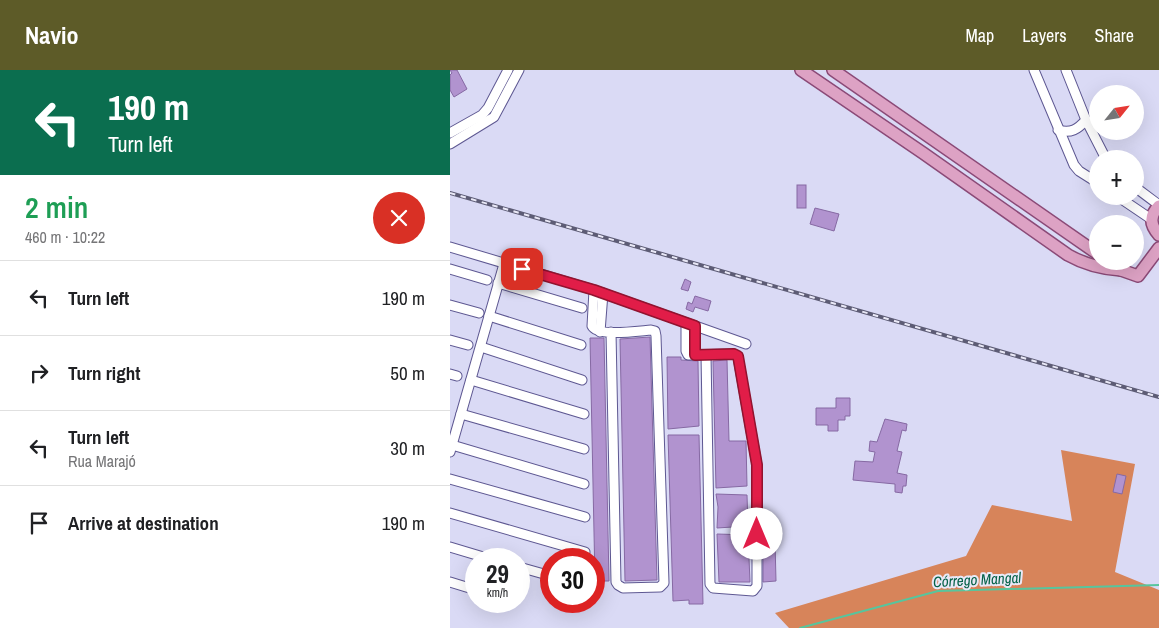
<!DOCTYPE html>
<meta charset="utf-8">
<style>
:root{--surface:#fff;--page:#f2f2f2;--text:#202124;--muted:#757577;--line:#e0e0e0;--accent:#5d5b28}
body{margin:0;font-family:"Archivo Narrow",sans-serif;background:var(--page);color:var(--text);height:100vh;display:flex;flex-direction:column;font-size:19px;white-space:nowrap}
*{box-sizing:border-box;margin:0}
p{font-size:16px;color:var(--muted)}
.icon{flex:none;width:28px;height:28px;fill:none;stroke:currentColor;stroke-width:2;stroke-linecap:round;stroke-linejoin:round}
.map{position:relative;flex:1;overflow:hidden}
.sheet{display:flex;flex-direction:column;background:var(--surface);width:450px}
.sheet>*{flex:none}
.banner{background:#0b6e4f;color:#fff;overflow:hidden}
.needle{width:32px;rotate:60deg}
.fabs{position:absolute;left:639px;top:15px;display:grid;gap:10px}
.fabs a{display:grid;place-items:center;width:55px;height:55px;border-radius:50%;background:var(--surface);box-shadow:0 5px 20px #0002;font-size:25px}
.speed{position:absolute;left:15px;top:478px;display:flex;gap:10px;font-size:25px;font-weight:700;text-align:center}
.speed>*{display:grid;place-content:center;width:65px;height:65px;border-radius:50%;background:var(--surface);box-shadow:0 5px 20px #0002;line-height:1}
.speed small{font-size:12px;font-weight:400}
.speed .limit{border:8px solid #d22;background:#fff;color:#111}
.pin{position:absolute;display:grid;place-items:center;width:42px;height:42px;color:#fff;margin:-21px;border-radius:10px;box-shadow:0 2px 8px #0006}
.me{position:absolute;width:55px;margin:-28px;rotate:0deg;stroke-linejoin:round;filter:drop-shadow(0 0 4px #0008)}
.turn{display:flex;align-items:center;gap:18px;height:105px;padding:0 25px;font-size:22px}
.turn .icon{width:65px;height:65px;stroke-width:2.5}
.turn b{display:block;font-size:35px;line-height:42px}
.round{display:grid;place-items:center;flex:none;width:52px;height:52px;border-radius:26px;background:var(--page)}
.summary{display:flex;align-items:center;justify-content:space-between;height:85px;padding:0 25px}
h1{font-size:30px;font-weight:600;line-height:38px;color:#1e9e55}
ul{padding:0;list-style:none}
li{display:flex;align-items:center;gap:15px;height:75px;padding:0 25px;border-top:1px solid var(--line)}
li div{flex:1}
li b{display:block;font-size:19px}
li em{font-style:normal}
header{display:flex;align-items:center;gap:30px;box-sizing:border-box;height:70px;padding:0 25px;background:var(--accent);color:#fff}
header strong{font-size:24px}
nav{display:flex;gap:28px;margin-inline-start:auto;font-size:18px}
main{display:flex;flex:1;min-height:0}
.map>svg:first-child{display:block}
</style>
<header>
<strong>Navio</strong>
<nav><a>Map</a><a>Layers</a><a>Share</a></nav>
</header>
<main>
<section class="sheet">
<div class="banner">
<div class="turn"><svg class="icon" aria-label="left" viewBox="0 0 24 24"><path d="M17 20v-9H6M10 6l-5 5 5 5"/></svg><div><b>190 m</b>Turn left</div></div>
</div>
<div class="summary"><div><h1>2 min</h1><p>460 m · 10:22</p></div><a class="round" style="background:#d93025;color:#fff"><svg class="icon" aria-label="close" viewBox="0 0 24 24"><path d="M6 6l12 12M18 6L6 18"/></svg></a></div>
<ul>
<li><svg class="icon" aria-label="left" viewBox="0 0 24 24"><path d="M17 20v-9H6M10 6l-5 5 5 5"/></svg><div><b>Turn left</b></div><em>190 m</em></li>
<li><svg class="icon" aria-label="right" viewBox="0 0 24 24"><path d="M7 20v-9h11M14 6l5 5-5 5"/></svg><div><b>Turn right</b></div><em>50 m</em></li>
<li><svg class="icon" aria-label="left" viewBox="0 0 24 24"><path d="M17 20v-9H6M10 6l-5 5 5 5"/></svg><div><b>Turn left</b><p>Rua Marajó</p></div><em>30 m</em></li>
<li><svg class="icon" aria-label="arrive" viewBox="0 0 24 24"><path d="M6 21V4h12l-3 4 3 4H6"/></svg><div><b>Arrive at destination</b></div><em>190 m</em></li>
</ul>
</section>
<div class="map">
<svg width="709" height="558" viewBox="0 0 709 558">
<rect width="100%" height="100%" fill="#dadaf5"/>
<path fill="#d7845a" d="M 611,380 L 685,394 L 665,502 L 709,520 L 709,558 L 339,558 L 325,543 L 516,486 L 542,435 L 622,451 Z"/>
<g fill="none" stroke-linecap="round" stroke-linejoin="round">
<path stroke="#57c59d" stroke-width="2" d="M 350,558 L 488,521 L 709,515"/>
</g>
<g fill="#b193cf" stroke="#8669a3">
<path d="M 0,0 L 7,0 L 17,19 L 4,27 L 0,20 L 0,5 L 2,3 Z"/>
<rect x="347" y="115" width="9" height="23"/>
<path d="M 365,138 L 389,144 L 384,161 L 360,154 Z"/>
<path d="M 235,209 L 241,212 L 238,221 L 231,219 Z"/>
<path d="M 245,226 L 261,231 L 258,241 L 245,237 L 243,242 L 236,239 L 238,232 L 242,234 Z"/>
<path d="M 200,267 L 207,510 L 175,511 L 170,269 Z"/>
<path d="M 140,268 L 154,268 L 159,511 L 145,511 Z"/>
<path d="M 217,287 L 231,287 L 231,290 L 248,291 L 249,356 L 218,359 Z"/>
<path d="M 277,290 L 279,371 L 296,371 L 297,416 L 266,418 L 263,291 Z"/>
<path d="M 386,328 L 400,328 L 400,346 L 395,346 L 395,350 L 388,350 L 388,361 L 378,361 L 378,355 L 366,355 L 366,338 L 386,338 Z"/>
<path d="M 435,349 L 457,354 L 456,361 L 452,360 L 447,381 L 452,382 L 447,403 L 457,405 L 456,416 L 453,416 L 452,423 L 445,422 L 445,414 L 403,410 L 405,391 L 423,392 L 425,382 L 419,381 L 420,371 L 427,372 Z"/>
<path d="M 218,365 L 249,365 L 253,534 L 239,534 L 239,530 L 223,531 Z"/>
<path d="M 667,404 L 676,406 L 672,424 L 663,422 Z"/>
<path d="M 266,424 L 297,425 L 298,456 L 267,458 L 268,437 Z"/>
<path d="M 267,464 L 298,465 L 300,512 L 269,512 Z"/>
<path d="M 313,472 L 325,472 L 326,511 L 313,512 Z"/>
</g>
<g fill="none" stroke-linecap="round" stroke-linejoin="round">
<g stroke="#5e5892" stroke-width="11">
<g id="minor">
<path d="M 584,0 L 624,95 L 629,101 L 648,113"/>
<path d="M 616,0 L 636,50 L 656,89"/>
<path d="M 608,60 C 621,64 628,59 636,50"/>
<path d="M 0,63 L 32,45 L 38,38 L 58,0"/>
<path d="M 0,74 L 44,47 L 69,0"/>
<path d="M 685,117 L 709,135"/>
<path d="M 667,126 L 701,149"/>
<path d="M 0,177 L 144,220 L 296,274"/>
<path d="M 0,199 L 37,210"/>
<path d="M 48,213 L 132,238"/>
<path d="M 144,220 L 142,256 C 147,267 188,261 201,260 L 205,261 L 206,266 L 214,513 L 210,517 L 173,518 L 168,515 L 166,512 L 161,262"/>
<path d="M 0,235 L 29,243"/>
<path d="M 39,246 L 131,275"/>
<path d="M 236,253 L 236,281 L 238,285 L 284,284 L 288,287 L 307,395 L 307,516 L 303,521 L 263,518 L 260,514 L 256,285"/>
<path d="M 245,256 L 245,285"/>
<path d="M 150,262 L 153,223"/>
<path d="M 0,270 L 18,275"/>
<path d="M 31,277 L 132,310"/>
<path d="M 0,304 L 7,306"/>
<path d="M 21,310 L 134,344"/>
<path d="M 11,344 L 134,379"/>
<path d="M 2,375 L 134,414"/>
<path d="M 0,382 L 54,194"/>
<path d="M 0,409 L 135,447"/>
<path d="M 0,443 L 135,482"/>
<path d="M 0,477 L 40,489"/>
<path d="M 69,497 L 101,506"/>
<path d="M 0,512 L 26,520"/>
</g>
</g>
<g stroke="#8b4a77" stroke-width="14">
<g id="major">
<path d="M 351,0 L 473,83 L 618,185 C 634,194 651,199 671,200"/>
<path d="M 383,0 L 648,184"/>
<path d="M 709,136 C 699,146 700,155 709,165"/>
<path d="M 658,191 L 671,200 L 688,206 L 709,178"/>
</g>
</g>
<use href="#minor" stroke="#fff" stroke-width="9"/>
<use href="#major" stroke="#dda2c4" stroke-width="11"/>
<g stroke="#5d5c75" stroke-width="4">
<path id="rail" d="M 0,123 L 709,327"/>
</g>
<use href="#rail" stroke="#e9e8f6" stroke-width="2" stroke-dasharray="5.5" stroke-linecap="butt"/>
</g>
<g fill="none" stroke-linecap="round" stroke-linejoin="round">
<g stroke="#92132f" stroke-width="12">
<path id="route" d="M 72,199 L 144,220 L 245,256 L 245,285 L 284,284 L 288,286 L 307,395 L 307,464"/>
</g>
<use href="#route" stroke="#e11d48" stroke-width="9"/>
</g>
<g text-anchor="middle" stroke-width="4" stroke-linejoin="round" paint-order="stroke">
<g font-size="15" font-style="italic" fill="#046147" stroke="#e9e8f6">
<text transform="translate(527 510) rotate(-3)" y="5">Córrego Mangal</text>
</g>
</g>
</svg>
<div class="fabs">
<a><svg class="needle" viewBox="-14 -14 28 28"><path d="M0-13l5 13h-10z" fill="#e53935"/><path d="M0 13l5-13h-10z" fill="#757577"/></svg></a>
<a>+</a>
<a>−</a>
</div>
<div class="speed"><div>29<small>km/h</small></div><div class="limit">30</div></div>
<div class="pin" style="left:72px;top:199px;background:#d93025"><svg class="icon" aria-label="arrive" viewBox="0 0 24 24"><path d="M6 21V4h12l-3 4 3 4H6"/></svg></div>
<svg class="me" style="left:307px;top:464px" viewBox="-20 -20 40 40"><circle r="19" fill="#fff"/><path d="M0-13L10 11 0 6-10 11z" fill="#e11d48"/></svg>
</div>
</main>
